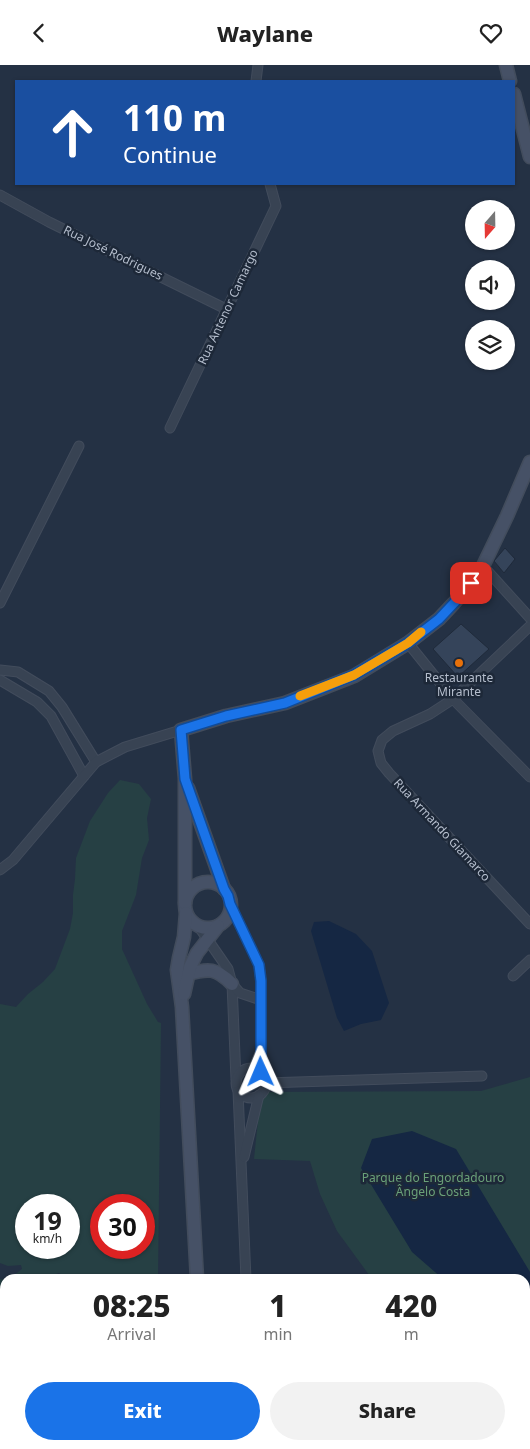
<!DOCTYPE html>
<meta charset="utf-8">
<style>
:root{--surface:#fff;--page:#f2f2f2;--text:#222;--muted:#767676;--accent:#1a73e8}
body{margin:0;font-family:"Noto Sans",sans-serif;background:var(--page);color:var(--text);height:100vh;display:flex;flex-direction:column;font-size:19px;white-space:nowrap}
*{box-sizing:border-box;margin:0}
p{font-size:16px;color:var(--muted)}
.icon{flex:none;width:28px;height:28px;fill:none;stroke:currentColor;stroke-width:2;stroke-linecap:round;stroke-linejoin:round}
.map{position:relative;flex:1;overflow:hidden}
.sheet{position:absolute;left:0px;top:1209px;width:530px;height:176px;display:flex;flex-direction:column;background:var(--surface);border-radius:15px 15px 0 0;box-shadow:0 1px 4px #0004}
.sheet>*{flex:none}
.banner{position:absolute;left:15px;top:15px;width:500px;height:105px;border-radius:0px;box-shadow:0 1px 4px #0004;background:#1a4fa0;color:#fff;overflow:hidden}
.needle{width:32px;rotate:200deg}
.tools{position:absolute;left:465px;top:135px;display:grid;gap:10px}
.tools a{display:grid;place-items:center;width:50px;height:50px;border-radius:50%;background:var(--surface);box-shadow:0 1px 4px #0004;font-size:25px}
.speed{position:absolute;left:15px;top:1129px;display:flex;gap:10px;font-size:25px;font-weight:700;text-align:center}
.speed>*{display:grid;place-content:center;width:65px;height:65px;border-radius:50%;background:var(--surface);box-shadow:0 1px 4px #0004;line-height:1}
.speed small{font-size:12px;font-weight:400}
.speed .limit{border:8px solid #d22;background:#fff;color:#111}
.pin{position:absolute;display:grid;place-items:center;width:42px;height:42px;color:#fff;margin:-21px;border-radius:10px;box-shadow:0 2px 8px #0006}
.me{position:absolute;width:55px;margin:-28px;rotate:359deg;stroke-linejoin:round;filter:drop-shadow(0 0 4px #0008)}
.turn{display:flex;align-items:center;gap:18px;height:105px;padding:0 25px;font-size:22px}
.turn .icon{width:65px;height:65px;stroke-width:2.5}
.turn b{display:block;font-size:35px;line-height:42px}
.eta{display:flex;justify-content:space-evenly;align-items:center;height:85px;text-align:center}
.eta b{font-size:30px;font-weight:800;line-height:35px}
.action{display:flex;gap:10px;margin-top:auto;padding:10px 25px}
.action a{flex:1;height:58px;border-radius:30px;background:var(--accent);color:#fff;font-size:20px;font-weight:800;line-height:58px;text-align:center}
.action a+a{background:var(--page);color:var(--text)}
header{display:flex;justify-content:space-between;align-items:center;height:65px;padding:0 25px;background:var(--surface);font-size:22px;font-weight:800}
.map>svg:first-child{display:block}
</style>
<header><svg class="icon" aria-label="back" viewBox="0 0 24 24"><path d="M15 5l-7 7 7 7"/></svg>Waylane<svg class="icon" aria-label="heart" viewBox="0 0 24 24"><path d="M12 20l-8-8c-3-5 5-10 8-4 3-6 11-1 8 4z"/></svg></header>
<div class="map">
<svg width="530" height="1384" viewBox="0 0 530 1384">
<rect width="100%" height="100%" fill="#243144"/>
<g fill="#264044" fill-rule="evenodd">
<path d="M 120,715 L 139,719 L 151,734 L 147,753 L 149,775 L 142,793 L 136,830 L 122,866 L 122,884 L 147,939 L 158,957 L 161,958 L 158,1214 L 66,1214 L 59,1208 L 43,1214 L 9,1214 L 22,1204 L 21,1200 L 8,1201 L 0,1198 L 0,939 L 16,942 L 28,929 L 43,917 L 55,904 L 70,864 L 73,848 L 73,830 L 75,814 L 76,793 L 90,756 L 108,728 ZM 26,1140 L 69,1140 L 69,1182 L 26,1182 ZM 101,1140 L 144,1140 L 144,1182 L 101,1182 Z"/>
<path d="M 530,1012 L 530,1384 L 441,1384 L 441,1380 L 525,1380 L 525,1214 L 372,1214 L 337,1166 L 320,1129 L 310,1096 L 254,1094 L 260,1037 L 267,1027 L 481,1026 Z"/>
<path d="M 0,1214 L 5,1215 L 5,1248 L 0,1254 Z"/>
</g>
<g fill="#152743">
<path d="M 329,856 L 356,869 L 372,886 L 389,938 L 381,955 L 361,959 L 344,966 L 337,953 L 311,866 L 314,857 Z"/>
<path d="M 412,1066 L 456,1084 L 530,1207 L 530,1384 L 519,1384 L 516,1380 L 525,1380 L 525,1214 L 443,1214 L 412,1187 L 361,1103 L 372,1074 Z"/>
</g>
<g fill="#35445a" stroke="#1f2a3a">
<path d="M 505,483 L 515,494 L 504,508 L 494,496 Z"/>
<path d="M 461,559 L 489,584 L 458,612 L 433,584 Z"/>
</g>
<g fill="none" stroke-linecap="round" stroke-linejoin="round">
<g stroke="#424c5c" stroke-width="11">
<g id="street">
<path d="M 256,16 L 258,0"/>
<path d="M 0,130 L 49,157 L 226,244"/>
<path d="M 170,363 L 276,141 L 270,119"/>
<path d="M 483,501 L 530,553"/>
<path d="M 0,538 L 79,381"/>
<path d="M 530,561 L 453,634 L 430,649 L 393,666 L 382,675 L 378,686 L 381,698 L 389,708 L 530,859"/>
<path d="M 408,578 L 453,634 L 530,712"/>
<path d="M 0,605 L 18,607 L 49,626 L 62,642 L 96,697"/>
<path d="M 0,615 L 37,637 L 51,651 L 84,711"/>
<path d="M 0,805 L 13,795 L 96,697 L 125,682 L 181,665"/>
<path d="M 230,839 L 259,900 L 261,916 L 261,1007"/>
<path d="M 199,862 L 228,904 L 232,919 L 236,1014"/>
<path d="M 513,911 L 530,895"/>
<path d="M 232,919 L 240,928 L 261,935"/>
<circle cx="251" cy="1018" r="15"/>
<path d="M 266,1018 L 482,1011"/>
<path d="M 238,1026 L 246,1214"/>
<path d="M 244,1092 L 259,1030"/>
<path d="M 253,1380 L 253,1384"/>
</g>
</g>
<g stroke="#424c5c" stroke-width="15">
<g id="secondary">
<path d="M 506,0 L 510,16"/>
<path d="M 514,29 L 530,92"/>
<path d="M 188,723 L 224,824"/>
<circle cx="208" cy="840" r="23"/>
<path d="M 185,838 L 185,714 L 181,665 L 226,651 L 285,638 L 354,611 L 408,578 L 439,554 L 454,538 L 471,518 L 483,501 L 507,451 L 530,397"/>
<path d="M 186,848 L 184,872 L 179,893 L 177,905 L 182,942 L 197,1214"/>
<path d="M 188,909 C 209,903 216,903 232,919"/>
<path d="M 184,929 L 190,902 L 197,888 L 218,861"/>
<path d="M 0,1312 L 5,1308"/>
<path d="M 148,1380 L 148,1384"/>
<path d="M 206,1380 L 206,1384"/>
</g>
</g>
<use href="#street" stroke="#384353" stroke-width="9"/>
<use href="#secondary" stroke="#465166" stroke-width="12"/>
</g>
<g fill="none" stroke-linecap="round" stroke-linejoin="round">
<g stroke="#114b97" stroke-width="12">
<path id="route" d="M 261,1007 L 261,916 L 259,900 L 230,839 L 228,831 L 224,824 L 185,714 L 181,665 L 226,651 L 285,638 L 354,610 L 408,578 L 439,554 L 454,538 L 471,518"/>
</g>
<use href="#route" stroke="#1a73e8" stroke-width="9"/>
<path stroke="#f59e0b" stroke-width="9" d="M 300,631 L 354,610 L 408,578 L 421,567"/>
</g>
<circle fill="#e8710a" stroke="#1d2838" stroke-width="2" cx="459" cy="598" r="5"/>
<g text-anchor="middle" stroke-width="5" stroke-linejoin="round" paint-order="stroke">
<g font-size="12" fill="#b5becd" stroke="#1d2838">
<text transform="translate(113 188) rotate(26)" y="4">Rua José Rodrigues</text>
<text transform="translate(228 242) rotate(-65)" y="4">Rua Antenor Camargo</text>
<text transform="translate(442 765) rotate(47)" y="4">Rua Armando Giamarco</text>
</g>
<g font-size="12" fill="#b5becd" stroke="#1d2838">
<text x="459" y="617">Restaurante<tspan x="459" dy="14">Mirante</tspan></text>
</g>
<g font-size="12" fill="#6aa078" stroke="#1d2838">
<text x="433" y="1117">Parque do Engordadouro<tspan x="433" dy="14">Ângelo Costa</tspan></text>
</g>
</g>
</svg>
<div class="tools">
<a><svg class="needle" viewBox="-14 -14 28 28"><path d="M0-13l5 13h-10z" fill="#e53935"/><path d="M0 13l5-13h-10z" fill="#767676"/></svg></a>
<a><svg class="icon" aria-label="sound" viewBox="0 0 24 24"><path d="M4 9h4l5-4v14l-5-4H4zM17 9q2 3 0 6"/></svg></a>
<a><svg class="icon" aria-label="layers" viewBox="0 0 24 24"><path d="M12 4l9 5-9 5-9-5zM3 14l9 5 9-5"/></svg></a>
</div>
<div class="speed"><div>19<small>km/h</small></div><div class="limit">30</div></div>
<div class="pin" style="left:471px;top:518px;background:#d93025"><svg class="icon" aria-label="arrive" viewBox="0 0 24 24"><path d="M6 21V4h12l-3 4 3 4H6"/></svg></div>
<svg class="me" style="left:261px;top:1007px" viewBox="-20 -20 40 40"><path d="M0-17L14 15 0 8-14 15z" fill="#1a73e8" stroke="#fff" stroke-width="4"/></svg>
<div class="banner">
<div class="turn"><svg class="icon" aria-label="ahead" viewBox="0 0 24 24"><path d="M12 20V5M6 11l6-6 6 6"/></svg><div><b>110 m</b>Continue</div></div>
</div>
<section class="sheet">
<div class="eta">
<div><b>08:25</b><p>Arrival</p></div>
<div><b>1</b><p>min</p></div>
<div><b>420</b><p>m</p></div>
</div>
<div class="action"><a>Exit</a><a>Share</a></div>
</section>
</div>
